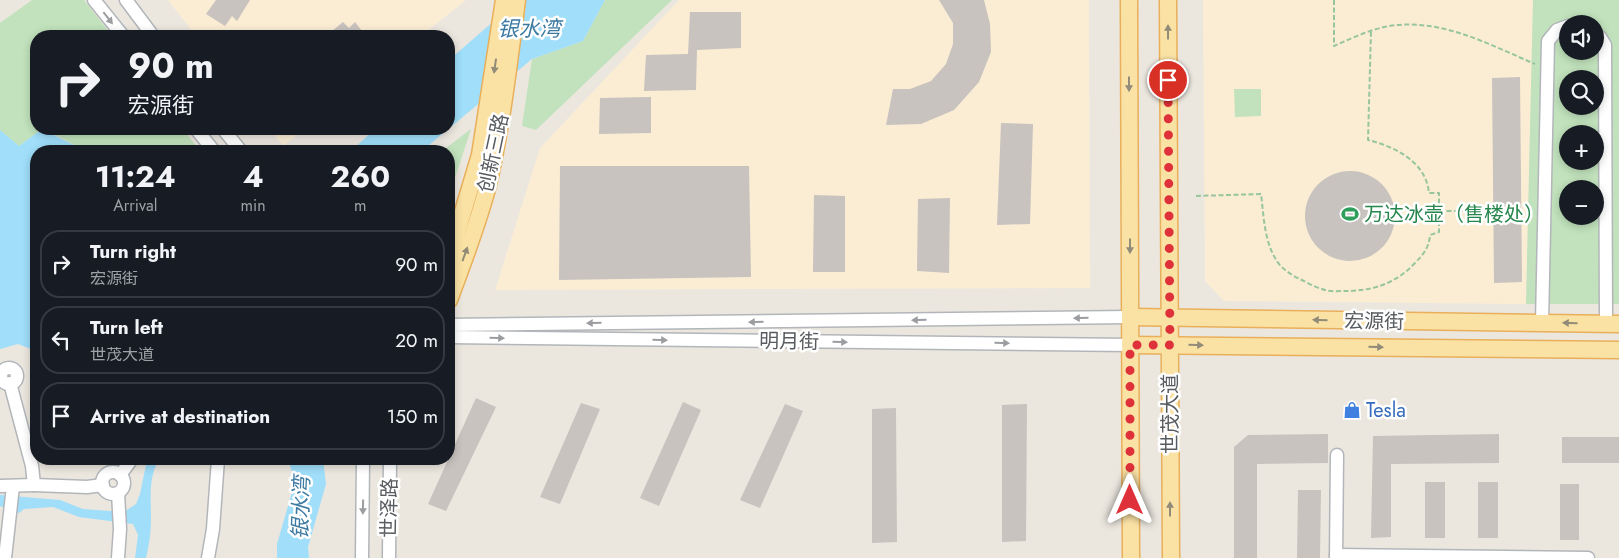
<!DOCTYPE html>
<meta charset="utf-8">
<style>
:root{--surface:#171b24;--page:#20242c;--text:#f1f3f6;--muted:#9ea1a6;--line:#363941}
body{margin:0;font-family:Jost,"Noto Sans SC",sans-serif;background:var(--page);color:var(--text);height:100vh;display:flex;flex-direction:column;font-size:19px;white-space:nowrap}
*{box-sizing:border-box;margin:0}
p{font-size:16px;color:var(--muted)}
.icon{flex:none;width:28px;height:28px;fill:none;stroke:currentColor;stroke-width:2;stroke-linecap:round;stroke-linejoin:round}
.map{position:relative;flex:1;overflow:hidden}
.details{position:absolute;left:30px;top:145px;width:425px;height:320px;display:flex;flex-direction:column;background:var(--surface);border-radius:20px;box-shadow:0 2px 8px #0003}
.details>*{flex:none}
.guide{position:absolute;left:30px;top:30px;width:425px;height:105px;border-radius:20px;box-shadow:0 2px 8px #0003;background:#171b24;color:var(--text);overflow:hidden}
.controls{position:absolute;left:1559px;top:15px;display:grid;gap:10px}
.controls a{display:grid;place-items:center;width:45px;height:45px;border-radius:50%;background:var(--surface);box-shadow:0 2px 8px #0003;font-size:25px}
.pin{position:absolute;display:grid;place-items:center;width:42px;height:42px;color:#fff;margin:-21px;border:2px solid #fff;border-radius:50%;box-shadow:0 1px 5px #0007}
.me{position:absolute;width:55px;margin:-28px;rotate:0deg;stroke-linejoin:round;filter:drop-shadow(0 0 4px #0008)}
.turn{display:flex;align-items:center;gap:18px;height:105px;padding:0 15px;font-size:22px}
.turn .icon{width:65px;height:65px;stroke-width:2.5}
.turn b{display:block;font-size:35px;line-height:42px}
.eta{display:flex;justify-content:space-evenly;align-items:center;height:85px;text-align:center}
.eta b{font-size:30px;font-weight:700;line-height:35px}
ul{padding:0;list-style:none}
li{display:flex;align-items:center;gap:15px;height:68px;margin:0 10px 8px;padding:0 5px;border:2px solid var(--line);border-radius:20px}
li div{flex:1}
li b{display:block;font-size:19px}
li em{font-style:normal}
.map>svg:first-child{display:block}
</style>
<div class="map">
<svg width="1619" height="558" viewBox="0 0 1619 558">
<rect width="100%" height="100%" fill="#ebe7df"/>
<g fill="#fbedd4">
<path d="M 168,0 L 466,0 L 421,36 L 196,36 Z"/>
<path d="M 679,0 L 1089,0 L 1090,288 L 495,290 L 540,148 Z"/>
<path d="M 1203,0 L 1533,0 L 1526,304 L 1224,301 L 1205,281 Z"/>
<path d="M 270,129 L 305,129 L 283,146 Z"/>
</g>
<g fill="#c1e2bc" fill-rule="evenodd">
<path d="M 32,0 L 84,0 L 112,36 L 36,36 L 36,129 L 42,129 L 19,146 L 0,130 L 0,23 Z"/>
<path d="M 605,0 L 672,0 L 536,130 L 522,126 L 532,59 L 583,41 Z"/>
<path d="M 1533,0 L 1619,0 L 1619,304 L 1526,304 ZM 1568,24 L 1595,24 L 1595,51 L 1568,51 ZM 1568,79 L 1595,79 L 1595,106 L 1568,106 ZM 1568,134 L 1595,134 L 1595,161 L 1568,161 ZM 1568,189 L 1595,189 L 1595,216 L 1568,216 Z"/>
<path d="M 1234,89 L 1261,89 L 1261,116 L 1235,117 Z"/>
<path d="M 44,129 L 183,129 L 200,151 L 86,151 Z"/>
<path d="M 471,129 L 449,196 L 449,151 L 442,151 Z"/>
</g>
<g fill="#a0defa">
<path d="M 518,0 L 605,0 L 583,41 L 532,59 L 422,151 L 351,151 L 375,129 L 449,129 L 449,60 Z"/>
<path d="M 42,129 L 86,151 L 36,151 L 36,351 L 18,344 L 0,349 L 0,130 L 19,146 Z"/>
<path d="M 146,459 L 159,459 C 148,479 151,498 151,519 C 151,533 149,545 146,558 L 135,558 L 138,535 L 133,524 L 79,517 L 53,507 L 24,509 L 19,513 L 0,506 L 0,495 L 60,500 L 83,509 L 110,511 L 127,510 L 136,504 L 140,494 L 146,465 Z"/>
<path d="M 288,459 L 323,459 L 326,484 L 308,547 L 309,558 L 277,558 L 277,544 L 295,482 Z"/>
</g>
<g fill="#c8c3bf">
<path d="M 216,0 L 250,0 L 237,21 L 232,16 L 225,26 L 206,14 Z"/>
<path d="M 939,0 L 984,0 L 990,24 L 991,52 L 979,82 L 954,110 L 921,124 L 886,125 L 893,89 L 910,89 L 931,81 L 946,64 L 953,44 L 953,23 Z"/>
<path d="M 690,12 L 741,12 L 741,48 L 697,50 L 696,90 L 644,91 L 646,55 L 688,54 Z"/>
<path d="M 343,22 L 349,28 L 355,22 L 366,36 L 326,36 Z"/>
<path d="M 1520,77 L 1522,282 L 1494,283 L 1492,78 Z"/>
<path d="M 651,97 L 651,133 L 599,134 L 600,98 Z"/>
<path d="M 1001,123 L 1033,124 L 1030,224 L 997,225 Z"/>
<path d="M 560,166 L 749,166 L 751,277 L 559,280 Z"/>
<circle cx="1350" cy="216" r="45"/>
<path d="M 814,195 L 845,196 L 845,272 L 813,272 Z"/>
<path d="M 950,198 L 949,273 L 917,271 L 918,199 Z"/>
<path d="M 476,398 L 496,407 L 446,511 L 428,504 Z"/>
<path d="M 683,402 L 701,410 L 659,506 L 640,498 Z"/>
<path d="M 581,403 L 600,409 L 560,504 L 540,497 Z"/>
<path d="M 785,404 L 803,411 L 760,508 L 740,500 Z"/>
<path d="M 1027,404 L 1026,541 L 1002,542 L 1002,405 Z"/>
<path d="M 896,408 L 897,542 L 872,543 L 872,409 Z"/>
<path d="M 1328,434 L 1328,463 L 1257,464 L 1257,558 L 1234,558 L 1234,447 L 1248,435 Z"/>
<path d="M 1499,434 L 1499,463 L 1391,464 L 1391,537 L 1371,538 L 1373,436 Z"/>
<rect x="1562" y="437" width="57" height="26"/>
<rect x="1425" y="482" width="20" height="56"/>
<rect x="1478" y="482" width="20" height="56"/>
<rect x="1560" y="484" width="19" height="56"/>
<path d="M 1298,490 L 1321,490 L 1320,558 L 1297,558 Z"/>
</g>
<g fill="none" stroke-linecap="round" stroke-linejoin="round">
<g stroke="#b2b6ba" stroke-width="15">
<g id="minor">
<path d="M 94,0 L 123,36"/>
<path d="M 126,0 L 153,36"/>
<path d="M 1595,33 L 1600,37 L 1605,45 L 1606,324"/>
<path d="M 196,129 L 214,151"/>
<path d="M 223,129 L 241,151"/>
<path d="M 1542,323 L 1548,41 L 1557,30 L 1568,26"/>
<path d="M 449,325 L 1130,317"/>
<path d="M 449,337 L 1130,345"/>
<circle cx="9" cy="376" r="8"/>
<path d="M 10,383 L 32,466 L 34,485 L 87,487 L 103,485"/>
<circle cx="113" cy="483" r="11"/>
<path d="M 120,475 L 132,459"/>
<path d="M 0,486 L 34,485"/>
<path d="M 118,493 L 120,529 L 118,558"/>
<path d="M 1336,555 L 1588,558"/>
<path d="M 5,558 L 13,486"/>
<path d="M 208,558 L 213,529 L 218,459"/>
<path d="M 362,558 L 363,459"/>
<path d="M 389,558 L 390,459"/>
<path d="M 1336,558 L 1337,455"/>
</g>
</g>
<g stroke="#e9af5a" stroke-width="19">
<g id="major">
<path d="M 1129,0 L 1131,558"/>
<path d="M 1168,0 L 1171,558"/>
<path d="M 449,258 L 480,155 L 504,0"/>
<path d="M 449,300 C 463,262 478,224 488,185 C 502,124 509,62 517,0"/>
<path d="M 1130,317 L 1619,324"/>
<path d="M 1130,345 L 1619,350"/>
</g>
</g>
<g stroke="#97c59e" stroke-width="2" stroke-dasharray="5 2.5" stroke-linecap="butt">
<path d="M 1334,0 L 1334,46 C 1350,39 1367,31 1384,27 C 1438,16 1488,44 1535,64"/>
<path d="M 1196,196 L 1261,194 C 1264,217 1264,244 1279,264 C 1286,272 1295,277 1304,281 C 1311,285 1318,288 1325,290 C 1331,292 1339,291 1345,291 C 1372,291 1395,284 1414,264 C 1423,255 1429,248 1430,235 L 1439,232 L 1439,193 L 1429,193 C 1426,162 1396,147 1368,140 L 1371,31"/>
<path d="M 1439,211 L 1471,211"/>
</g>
<use href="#minor" stroke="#fff" stroke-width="12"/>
<use href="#major" stroke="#fae2a5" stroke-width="16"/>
</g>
<defs><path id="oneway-solid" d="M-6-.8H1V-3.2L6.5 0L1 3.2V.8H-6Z" transform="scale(1.25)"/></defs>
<g fill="#9b9da0">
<use href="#oneway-solid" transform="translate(108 18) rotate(52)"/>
<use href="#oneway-solid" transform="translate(1081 318) rotate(179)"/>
<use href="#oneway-solid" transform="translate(919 320) rotate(179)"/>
<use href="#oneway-solid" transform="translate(756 322) rotate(179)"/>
<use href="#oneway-solid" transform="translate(594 323) rotate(179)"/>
<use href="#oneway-solid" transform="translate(497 338) rotate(1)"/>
<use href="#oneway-solid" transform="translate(660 340) rotate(1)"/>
<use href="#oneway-solid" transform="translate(840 342) rotate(1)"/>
<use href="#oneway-solid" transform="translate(1002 343) rotate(1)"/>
<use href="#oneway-solid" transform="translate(363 507) rotate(91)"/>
</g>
<g fill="#918b78">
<use href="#oneway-solid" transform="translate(1168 32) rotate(-90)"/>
<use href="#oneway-solid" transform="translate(495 66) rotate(98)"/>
<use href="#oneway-solid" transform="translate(1129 84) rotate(90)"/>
<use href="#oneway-solid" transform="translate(1130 246) rotate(90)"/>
<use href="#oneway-solid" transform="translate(465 254) rotate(-70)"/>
<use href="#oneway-solid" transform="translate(1320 320) rotate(-179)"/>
<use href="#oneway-solid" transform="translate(1570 323) rotate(-179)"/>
<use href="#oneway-solid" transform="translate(1196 345) rotate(1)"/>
<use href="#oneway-solid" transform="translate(1376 347) rotate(1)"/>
<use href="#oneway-solid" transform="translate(1170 509) rotate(-90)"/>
</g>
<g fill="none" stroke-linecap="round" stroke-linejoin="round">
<path stroke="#df3139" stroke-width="9" stroke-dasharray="0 16.2" d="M 1130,500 L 1130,345 L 1170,345 L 1168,80"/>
</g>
<defs>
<g id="stadium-bare" transform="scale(1.35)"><path d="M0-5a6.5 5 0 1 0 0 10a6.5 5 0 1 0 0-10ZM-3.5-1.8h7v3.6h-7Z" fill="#2e9e5b" stroke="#fff" stroke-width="2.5" paint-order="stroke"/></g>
<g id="shop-bare" transform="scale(1.35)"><path d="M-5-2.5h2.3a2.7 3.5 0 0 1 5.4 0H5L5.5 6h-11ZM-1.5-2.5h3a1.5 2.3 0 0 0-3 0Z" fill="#3f7fe0" stroke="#fff" stroke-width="2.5" paint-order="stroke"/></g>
</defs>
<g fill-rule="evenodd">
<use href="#stadium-bare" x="1350" y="214"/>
<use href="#shop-bare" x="1352" y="410"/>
</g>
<g text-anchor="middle" stroke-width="5" stroke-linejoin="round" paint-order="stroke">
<g font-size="20" fill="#585c60" stroke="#fff">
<text transform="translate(493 153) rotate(-78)" y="7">创新三路</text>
<text transform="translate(1374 321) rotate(1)" y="7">宏源街</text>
<text transform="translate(789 341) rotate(1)" y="7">明月街</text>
<text transform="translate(1170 414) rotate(-90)" y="7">世茂大道</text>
<text transform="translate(389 508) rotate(-89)" y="7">世泽路</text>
</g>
<g font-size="20" fill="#27864d" stroke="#fff" text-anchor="start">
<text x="1364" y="221">万达冰壶（售楼处）</text>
</g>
<g font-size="20" fill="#366cbe" stroke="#fff" text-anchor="start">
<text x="1366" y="417">Tesla</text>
</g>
<g font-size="21" font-style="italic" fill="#3d7aa2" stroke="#fff">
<text x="529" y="36">银水湾</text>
<text transform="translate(301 508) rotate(-88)" y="7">银水湾</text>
</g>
</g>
</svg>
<div class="controls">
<a><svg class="icon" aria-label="sound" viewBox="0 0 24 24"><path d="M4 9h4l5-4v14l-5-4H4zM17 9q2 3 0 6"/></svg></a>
<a><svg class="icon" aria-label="search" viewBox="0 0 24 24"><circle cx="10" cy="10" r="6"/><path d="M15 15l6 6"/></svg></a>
<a>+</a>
<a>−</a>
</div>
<div class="pin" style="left:1168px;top:80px;background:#d93025"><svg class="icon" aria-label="arrive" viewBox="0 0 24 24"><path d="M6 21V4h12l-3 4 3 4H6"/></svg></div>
<svg class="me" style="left:1130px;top:500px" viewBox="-20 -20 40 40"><path d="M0-17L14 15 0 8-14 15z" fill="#df3139" stroke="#fff" stroke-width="4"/></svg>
<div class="guide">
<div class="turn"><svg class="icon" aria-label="right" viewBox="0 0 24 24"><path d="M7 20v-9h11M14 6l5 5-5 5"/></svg><div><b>90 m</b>宏源街</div></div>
</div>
<section class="details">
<div class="eta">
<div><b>11:24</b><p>Arrival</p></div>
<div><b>4</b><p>min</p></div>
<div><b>260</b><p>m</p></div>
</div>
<ul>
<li><svg class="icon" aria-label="right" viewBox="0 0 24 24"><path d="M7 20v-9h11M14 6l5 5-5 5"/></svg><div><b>Turn right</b><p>宏源街</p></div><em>90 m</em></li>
<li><svg class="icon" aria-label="left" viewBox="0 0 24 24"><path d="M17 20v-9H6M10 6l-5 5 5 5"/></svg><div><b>Turn left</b><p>世茂大道</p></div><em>20 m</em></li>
<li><svg class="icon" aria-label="arrive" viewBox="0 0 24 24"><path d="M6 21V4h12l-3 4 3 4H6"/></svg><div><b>Arrive at destination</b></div><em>150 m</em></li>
</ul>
</section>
</div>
